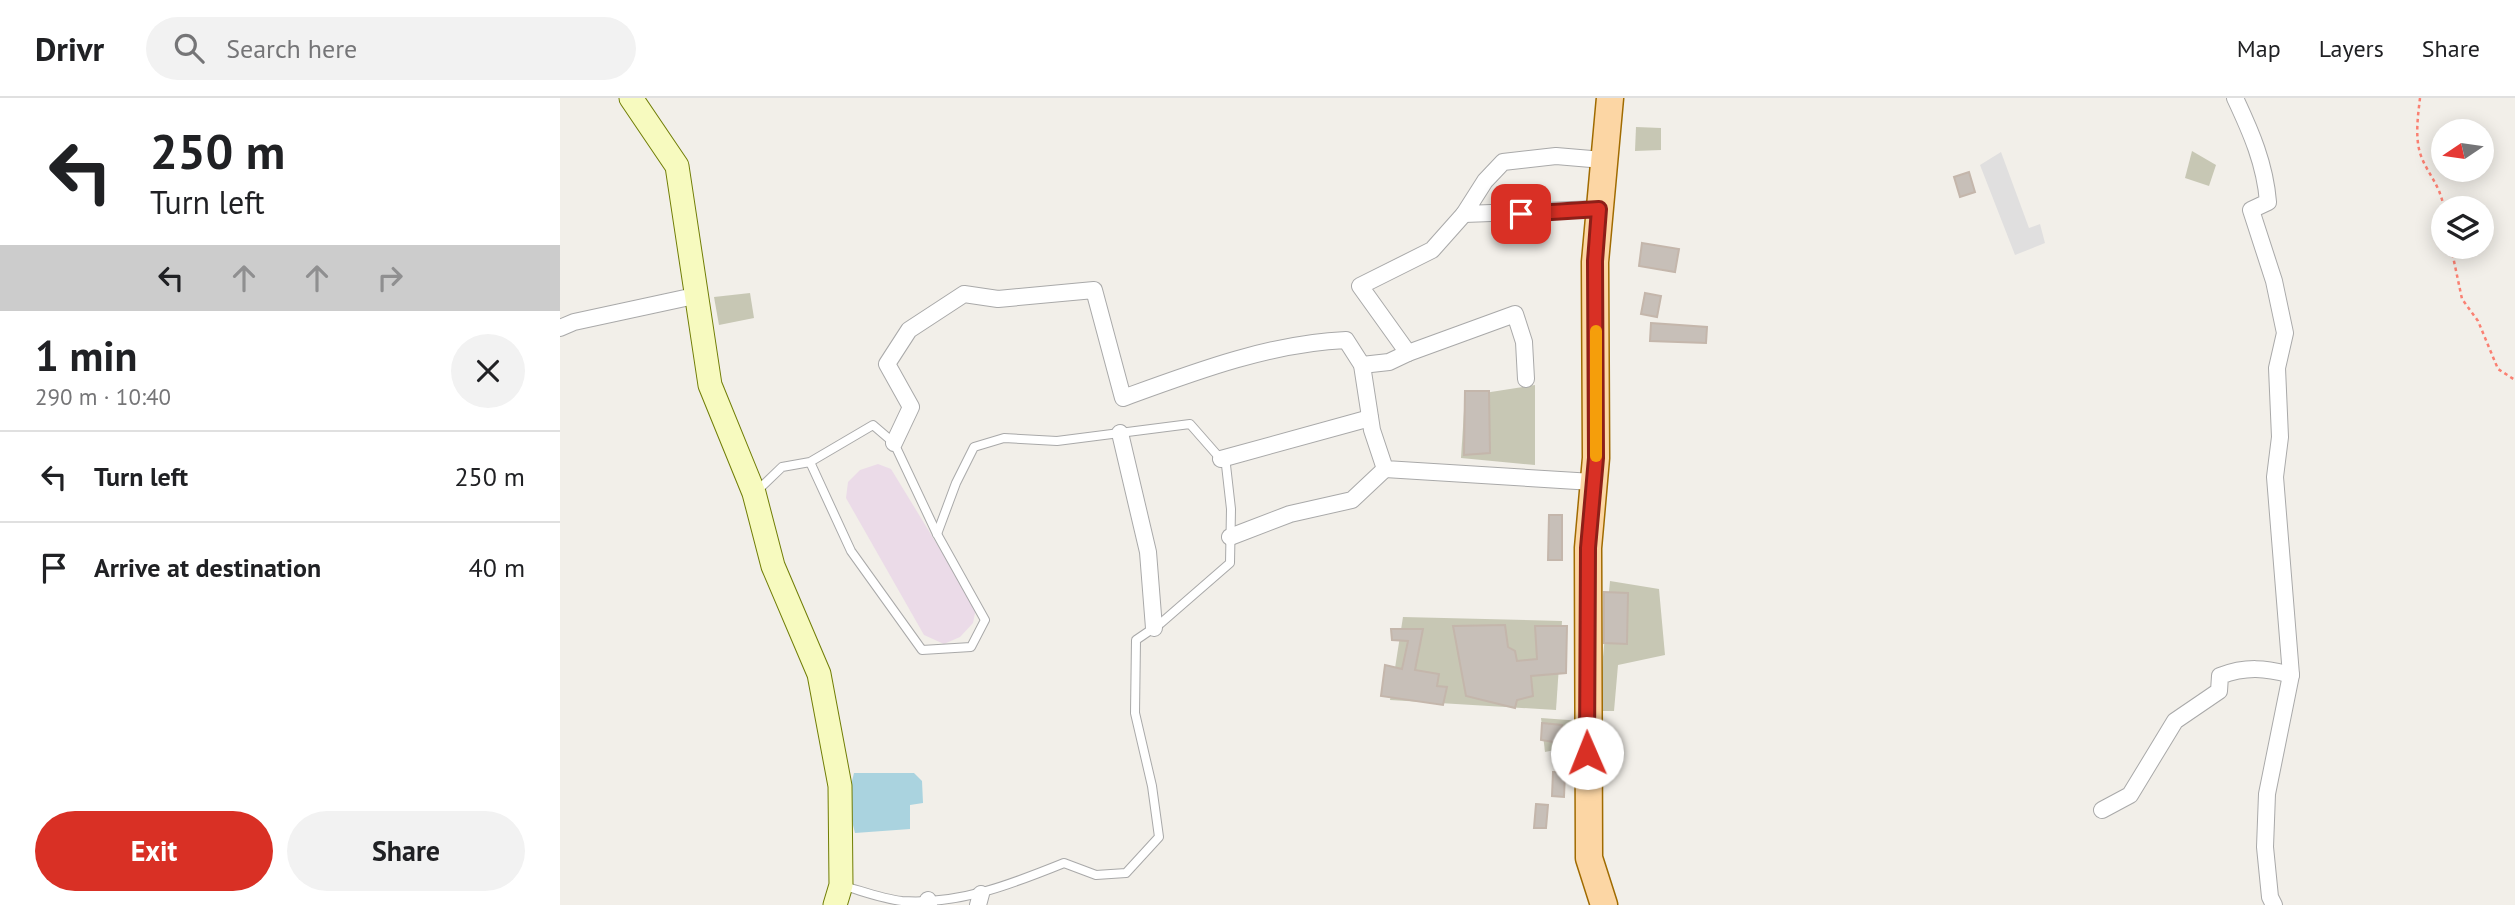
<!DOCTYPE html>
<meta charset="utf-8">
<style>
:root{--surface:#fff;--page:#f2f2f2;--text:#202124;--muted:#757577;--line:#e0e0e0;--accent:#d93025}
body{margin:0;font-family:"PT Sans",sans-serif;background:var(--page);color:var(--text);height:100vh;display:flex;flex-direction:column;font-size:26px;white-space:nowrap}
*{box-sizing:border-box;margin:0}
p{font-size:23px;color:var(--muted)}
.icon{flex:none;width:38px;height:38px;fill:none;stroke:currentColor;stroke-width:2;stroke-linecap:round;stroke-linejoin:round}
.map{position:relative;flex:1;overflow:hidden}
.side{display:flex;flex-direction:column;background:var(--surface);width:560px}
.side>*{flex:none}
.guide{background:#fff;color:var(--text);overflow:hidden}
.needle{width:46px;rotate:257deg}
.buttons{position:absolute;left:1871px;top:21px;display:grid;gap:14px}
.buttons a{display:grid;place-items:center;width:63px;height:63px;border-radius:50%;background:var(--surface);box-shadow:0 4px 18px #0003;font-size:35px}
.pin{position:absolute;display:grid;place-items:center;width:60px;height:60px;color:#fff;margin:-30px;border-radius:14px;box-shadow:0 4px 10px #0006}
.me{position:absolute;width:77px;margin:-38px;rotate:359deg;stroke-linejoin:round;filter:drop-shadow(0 0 5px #0008)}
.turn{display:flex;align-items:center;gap:24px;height:147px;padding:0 35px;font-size:32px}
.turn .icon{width:91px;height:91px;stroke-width:2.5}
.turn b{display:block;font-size:49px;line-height:60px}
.lanes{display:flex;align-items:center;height:66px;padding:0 35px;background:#0003;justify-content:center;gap:35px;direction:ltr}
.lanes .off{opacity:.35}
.round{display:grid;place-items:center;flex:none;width:74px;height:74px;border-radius:37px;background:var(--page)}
.headline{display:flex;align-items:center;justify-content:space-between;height:119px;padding:0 35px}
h1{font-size:42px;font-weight:700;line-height:52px}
.primary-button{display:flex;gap:14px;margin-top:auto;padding:14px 35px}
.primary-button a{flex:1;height:80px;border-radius:42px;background:var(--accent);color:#fff;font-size:28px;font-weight:700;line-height:80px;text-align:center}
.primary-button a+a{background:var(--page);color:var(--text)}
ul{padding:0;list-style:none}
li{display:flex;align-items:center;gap:21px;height:91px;padding:0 35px;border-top:2px solid var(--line)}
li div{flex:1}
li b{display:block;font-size:26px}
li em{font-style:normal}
header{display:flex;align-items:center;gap:42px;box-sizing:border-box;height:98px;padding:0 35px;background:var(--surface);border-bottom:2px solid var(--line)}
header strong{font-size:33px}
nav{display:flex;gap:38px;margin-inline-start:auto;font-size:24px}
.search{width:490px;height:63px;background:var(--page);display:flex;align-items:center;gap:18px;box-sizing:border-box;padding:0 24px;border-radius:38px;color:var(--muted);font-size:26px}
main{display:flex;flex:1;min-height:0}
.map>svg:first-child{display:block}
</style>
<header>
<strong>Drivr</strong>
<div class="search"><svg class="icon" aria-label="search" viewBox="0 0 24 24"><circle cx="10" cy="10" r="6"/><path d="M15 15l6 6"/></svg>Search here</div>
<nav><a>Map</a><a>Layers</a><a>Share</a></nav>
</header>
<main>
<section class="side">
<div class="guide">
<div class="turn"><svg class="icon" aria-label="left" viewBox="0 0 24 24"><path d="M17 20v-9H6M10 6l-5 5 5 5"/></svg><div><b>250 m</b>Turn left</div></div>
<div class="lanes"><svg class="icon" aria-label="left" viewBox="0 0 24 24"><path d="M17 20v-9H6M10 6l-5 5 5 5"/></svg><svg class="icon off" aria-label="ahead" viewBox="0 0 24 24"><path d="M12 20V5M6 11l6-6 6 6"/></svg><svg class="icon off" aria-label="ahead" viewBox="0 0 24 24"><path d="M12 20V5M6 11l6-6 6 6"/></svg><svg class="icon off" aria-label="right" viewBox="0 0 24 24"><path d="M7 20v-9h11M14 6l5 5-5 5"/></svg></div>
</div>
<div class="headline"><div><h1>1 min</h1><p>290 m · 10:40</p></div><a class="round"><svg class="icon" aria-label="close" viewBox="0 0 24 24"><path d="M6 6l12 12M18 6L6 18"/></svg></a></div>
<ul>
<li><svg class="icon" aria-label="left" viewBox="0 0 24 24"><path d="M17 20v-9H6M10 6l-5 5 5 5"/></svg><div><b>Turn left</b></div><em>250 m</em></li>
<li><svg class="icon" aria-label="arrive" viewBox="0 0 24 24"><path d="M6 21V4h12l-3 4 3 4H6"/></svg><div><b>Arrive at destination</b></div><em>40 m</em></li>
</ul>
<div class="primary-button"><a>Exit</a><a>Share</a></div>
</section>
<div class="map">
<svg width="1955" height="807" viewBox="0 0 1955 807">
<rect width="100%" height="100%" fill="#f2efe9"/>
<path fill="#e0dfdf" d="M 1441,54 L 1469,130 L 1480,126 L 1485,145 L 1455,157 L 1420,67 Z"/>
<path fill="#ebdbe8" d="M 318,366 L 331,371 L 416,510 L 413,525 L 400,539 L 384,546 L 364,537 L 286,400 L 288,384 L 300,372 Z"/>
<g fill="#c7c7b4">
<path d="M 1076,29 L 1101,30 L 1101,52 L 1075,53 Z"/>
<path d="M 1632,53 L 1656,67 L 1649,88 L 1625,80 Z"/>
<path d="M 190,195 L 194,220 L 159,227 L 154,199 Z"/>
<path d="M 975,287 L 975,367 L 901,360 L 905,298 Z"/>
<path d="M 1050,483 L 1099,491 L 1105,557 L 1058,567 L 1054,613 L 1038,613 Z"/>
<path d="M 843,519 L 1002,523 L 996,612 L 830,602 Z"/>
<path d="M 981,620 L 1022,623 L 1022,646 L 985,654 Z"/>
</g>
<path fill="#aad3df" d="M 294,675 L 354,675 L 362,683 L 363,705 L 350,707 L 350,731 L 295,735 L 287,703 Z"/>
<g fill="#c7bfb8" stroke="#c4b6ab" stroke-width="2">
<path d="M 1409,74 L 1415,94 L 1400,99 L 1394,79 Z"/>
<path d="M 1082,145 L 1119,151 L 1115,174 L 1079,168 Z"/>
<path d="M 1085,195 L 1101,198 L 1097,219 L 1081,216 Z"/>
<path d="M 1091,225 L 1147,229 L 1146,245 L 1090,243 Z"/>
<path d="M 905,293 L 929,293 L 930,355 L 904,357 Z"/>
<path d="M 989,417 L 1002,417 L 1002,462 L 988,462 Z"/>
<path d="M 1044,494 L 1068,495 L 1067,546 L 1044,545 Z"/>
<path d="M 945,527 L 948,549 L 955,553 L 957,563 L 977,561 L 975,528 L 1007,528 L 1006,575 L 971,578 L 973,598 L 957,602 L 955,610 L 906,598 L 893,528 Z"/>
<path d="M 831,531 L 863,531 L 855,572 L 879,576 L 877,588 L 887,589 L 883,607 L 821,598 L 825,567 L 842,571 L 848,543 L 832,542 Z"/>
<path d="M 982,625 L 1002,627 L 1000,645 L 981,642 Z"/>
<path d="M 993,674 L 1005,675 L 1004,699 L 992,698 Z"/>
<path d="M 976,706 L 988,707 L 986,730 L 974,730 Z"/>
</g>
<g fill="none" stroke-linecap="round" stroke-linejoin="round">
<g stroke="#a9a9a9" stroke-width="10">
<g id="lane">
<path d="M 197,393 L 222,369 L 250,364 L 313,327 L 334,345 L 377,436 L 425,522 L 411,549 L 362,552 L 291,453 L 250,364"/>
<path d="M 284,788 C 302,793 323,801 342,803 C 399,807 452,786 504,765 L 536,777 L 566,775 L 599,739 L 592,688 L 575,615 L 576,542 L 601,525 L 670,465 L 671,411 L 666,367 L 630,326 L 497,343 L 444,340 L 414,349 L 396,385 L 377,436"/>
</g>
</g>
<g stroke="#a9a9a9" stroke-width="18">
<g id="street">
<path d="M 1675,0 C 1691,34 1705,66 1708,104 L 1691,112 L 1714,183 L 1725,235 L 1717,270 L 1720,339 L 1715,379 L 1731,577 L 1707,696 L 1705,749 L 1710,799 L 1714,807"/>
<path d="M 1039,111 L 904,116 L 925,83 L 943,64 L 996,58 L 1043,62"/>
<path d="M 904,116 L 872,152 L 800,188 L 848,255 L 955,216 L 964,244 L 966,281"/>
<path d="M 0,230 L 14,224 L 139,197"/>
<path d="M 802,267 L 829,264 L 848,255"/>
<path d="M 560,335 L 588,454 L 594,530"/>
<path d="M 334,345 L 351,309 L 327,266 L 349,232 L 404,196 L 438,201 L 534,192 L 563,300 C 634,274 711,245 786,242 L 802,267 L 812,332 L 825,371 L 1033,384"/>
<path d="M 661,361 L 810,320"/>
<path d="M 670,439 L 730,416 L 792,402 L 825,371"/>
<path d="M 1542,712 L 1570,697 L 1615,623 L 1659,593 L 1660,578 C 1686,568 1706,570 1731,577"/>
<path d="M 368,802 L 369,807"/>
<path d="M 418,807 L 421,796"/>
</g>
</g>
<g stroke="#707d05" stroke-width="25">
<path id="secondary" d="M 71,0 L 117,68 L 150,287 L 194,395 L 213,468 L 259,576 L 280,688 L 281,787 L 275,807"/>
</g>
<g stroke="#a06b00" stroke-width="29">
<path id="primary" d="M 1044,807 L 1029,760 L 1028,450 L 1036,360 L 1035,164 L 1050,0"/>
</g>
<g stroke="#fa8072" stroke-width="2.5" stroke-dasharray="3.5 3.5" stroke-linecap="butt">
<path d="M 1860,0 C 1858,17 1855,38 1860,55 C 1867,76 1879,84 1884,110"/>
<path d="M 1891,149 L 1902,201 L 1918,223 L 1938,271 L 1955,282"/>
</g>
<use href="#lane" stroke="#fff" stroke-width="8"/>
<use href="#street" stroke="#fff" stroke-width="16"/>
<use href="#secondary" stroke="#f7fabf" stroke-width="23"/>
<use href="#primary" stroke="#fcd6a4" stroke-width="26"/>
</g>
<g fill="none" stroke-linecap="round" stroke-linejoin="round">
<g stroke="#8d1f18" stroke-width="18">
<path id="route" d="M 961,116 L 1039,111 L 1035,163 L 1036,360 L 1028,450 L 1027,655"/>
</g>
<use href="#route" stroke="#d93025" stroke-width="12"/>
<path stroke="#f59e0b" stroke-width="12" d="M 1036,233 L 1036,358"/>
</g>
</svg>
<div class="buttons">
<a><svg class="needle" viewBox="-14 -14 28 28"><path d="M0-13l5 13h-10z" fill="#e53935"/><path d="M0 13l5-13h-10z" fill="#757577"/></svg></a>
<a><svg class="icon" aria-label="layers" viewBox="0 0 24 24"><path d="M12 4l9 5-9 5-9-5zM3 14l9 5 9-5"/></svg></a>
</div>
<div class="pin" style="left:961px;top:116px;background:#d93025"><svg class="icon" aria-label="arrive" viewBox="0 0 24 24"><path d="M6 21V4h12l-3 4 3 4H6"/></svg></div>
<svg class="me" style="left:1027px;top:655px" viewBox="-20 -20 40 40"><circle r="19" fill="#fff"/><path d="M0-13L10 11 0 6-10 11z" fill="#d93025"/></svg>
</div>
</main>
